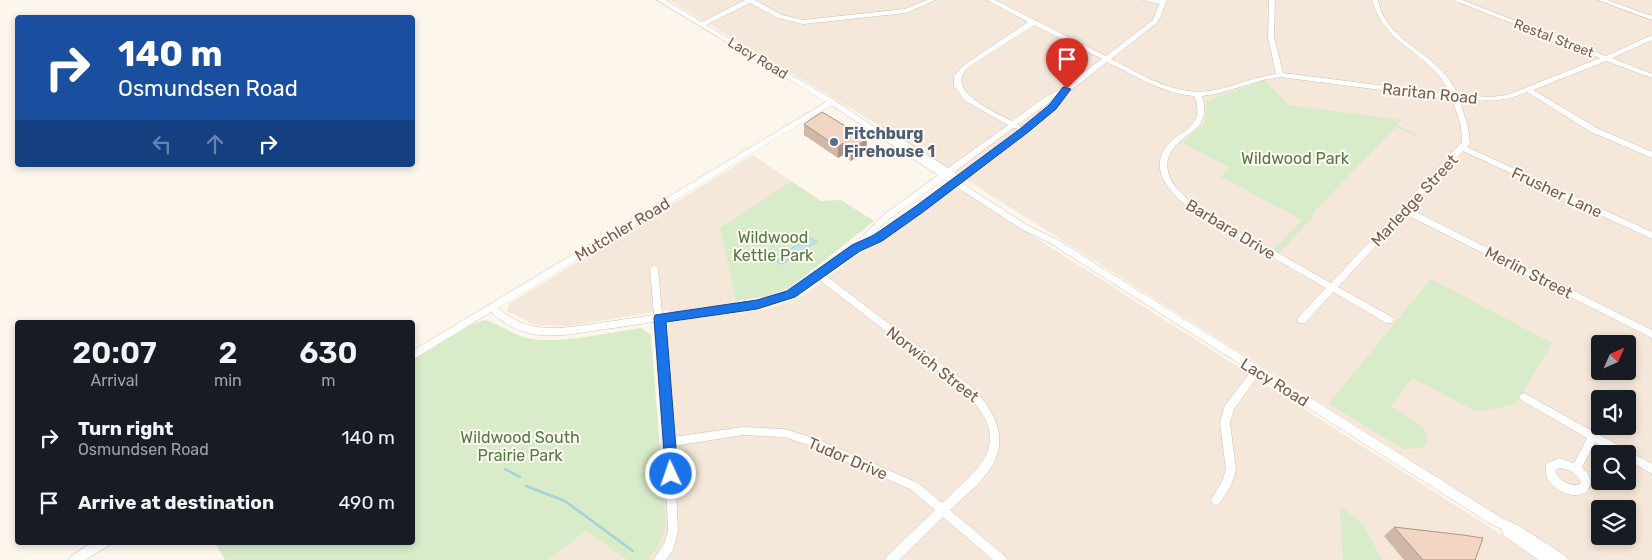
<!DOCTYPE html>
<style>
:root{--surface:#171b24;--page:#242831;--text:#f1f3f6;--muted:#9ea1a6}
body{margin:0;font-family:Rubik,sans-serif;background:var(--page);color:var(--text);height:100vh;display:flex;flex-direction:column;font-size:19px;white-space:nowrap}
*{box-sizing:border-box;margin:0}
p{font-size:16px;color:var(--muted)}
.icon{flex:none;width:28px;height:28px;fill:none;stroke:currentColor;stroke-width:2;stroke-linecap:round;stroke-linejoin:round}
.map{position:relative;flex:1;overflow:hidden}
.side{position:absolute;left:15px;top:320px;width:400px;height:225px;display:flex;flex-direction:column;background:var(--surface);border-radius:5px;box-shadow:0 2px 8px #0003}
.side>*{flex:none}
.top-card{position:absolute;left:15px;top:15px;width:400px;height:152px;border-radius:5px;box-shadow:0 2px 8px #0003;background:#1a4fa0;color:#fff;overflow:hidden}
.needle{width:32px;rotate:45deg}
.controls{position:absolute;left:1591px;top:335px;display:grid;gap:10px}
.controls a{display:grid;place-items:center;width:45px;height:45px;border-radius:5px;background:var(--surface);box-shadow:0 2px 8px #0003;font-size:25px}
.pin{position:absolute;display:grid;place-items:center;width:42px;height:42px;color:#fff;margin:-51px -21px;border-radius:50% 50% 50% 0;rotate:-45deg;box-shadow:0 0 5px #0007}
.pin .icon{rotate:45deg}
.me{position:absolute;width:55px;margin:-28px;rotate:357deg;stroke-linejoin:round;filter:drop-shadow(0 0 4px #0008)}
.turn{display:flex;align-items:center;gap:18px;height:105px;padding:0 20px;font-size:22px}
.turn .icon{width:65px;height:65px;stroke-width:2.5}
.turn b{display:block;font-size:35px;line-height:42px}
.lanes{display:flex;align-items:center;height:48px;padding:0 20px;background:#0003;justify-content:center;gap:25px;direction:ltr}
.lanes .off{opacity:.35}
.eta{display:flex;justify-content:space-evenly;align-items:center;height:85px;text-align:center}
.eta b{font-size:30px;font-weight:600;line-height:35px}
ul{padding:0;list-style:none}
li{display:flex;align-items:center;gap:15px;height:65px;padding:0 20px}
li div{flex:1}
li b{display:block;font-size:19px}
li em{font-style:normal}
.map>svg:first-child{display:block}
</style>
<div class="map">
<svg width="1652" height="560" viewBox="0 0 1652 560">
<rect width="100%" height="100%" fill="#fdf6ec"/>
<g fill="#f5e8da" fill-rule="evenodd">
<path d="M 669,0 L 1652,0 L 1652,560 L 1569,560 L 892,133 ZM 1600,344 L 1628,344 L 1628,371 L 1600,371 ZM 1600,399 L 1628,399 L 1628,426 L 1600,426 ZM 1600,454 L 1628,454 L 1628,481 L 1600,481 ZM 1600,509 L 1628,509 L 1628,536 L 1600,536 Z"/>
<path d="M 753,155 L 791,181 L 720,228 L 739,314 L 771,308 L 804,295 L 948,187 L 964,192 L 1541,560 L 648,560 L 659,545 L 660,455 L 669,310 L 567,326 L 534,325 L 507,311 L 510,303 Z"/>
<path d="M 586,531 L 627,560 L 548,560 Z"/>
</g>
<g fill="#d8ecc9">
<path d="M 1265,80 L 1289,105 L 1402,120 L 1397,125 L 1449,150 L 1396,127 L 1312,214 L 1314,216 L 1279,253 L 1273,250 L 1302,220 L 1221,177 L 1230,168 L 1183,143 L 1205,122 L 1207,101 Z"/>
<path d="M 791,181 L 821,201 L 841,200 L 874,221 L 791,287 L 768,296 L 736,301 L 720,228 Z"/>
<path d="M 1431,279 L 1552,343 L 1516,404 L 1477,412 L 1412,378 L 1391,406 L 1424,427 L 1428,442 L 1422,448 L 1403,449 L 1328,404 Z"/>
<path d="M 485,320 C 500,324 511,334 527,338 C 556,345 611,332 641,328 L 651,335 L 666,526 L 659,545 L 648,560 L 627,560 L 586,531 L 548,560 L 225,560 L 215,543 L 412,542 L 413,360 L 473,324 Z"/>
<path d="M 1342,506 L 1365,527 L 1382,560 L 1343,560 L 1340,515 Z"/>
</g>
<path fill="#bfe3e8" stroke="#a5d3da" d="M 810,238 L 817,242 L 782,264 L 777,262 C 781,250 800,245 810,238 Z"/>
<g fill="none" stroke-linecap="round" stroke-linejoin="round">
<g stroke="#a5d3da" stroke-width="2.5">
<path d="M 505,469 L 520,477"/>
<path d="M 526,486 L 565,501 L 633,551"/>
</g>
<g stroke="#d1beb0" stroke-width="1">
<g id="minor">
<path d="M 657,0 L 665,0 L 702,22 L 745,0 L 755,0 L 782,15 L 803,20 L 905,9 L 927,0 L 936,0 L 906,13 L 803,24 L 778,18 L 750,3 L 706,25 L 834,100 L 876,128 L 882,127 L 948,168 L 1008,125 L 965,101 L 954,86 L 954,76 L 964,65 L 1028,22 L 987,0 L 995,0 L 1106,56 L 1153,20 L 1159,4 L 1143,0 L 1167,0 L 1158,22 L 1111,59 C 1141,74 1174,96 1209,91 C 1232,88 1253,77 1276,74 L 1268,37 L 1269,0 L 1275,0 L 1274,37 L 1283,73 L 1450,94 C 1433,52 1385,48 1372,0 L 1378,0 C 1380,8 1382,15 1387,22 C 1408,51 1442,58 1458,95 L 1492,97 L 1507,95 L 1600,58 L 1453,0 L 1462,0 L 1606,56 L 1652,35 L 1652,40 L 1612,58 L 1652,74 L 1652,78 L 1606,61 L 1533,90 L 1597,128 L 1652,152 L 1652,158 L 1591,132 L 1527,92 C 1500,103 1487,101 1459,99 L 1468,126 L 1470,143 L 1467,147 L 1652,232 L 1652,239 L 1463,151 L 1410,209 L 1652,330 L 1652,338 L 1405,214 L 1338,287 L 1392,317 L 1394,320 L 1392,323 L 1386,323 L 1333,292 L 1305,323 L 1299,323 L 1297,320 L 1299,317 L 1326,288 L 1197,214 C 1175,198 1143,170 1170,142 C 1178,134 1191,130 1196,119 C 1199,112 1197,103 1194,96 C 1162,93 1135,76 1107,62 L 1070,91 L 1032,128 L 960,182 L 1027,225 L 1056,239 L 1502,518 L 1518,525 L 1566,556 L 1568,560 L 1538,560 L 1503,535 L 1502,529 L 1494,526 L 1258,376 L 1234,409 L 1230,423 L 1236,470 L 1231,486 L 1220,503 L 1216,505 L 1212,503 L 1211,500 L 1222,481 L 1226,470 L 1220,423 L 1224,407 L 1251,371 L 1050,243 L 1021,229 L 955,186 L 892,233 L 861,249 L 825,275 L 972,387 C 998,414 1012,445 984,477 C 974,489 961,499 950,510 L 1005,556 L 1007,560 L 993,560 L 943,517 L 899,560 L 885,560 L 887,556 L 935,510 L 910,489 L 811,446 L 784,437 L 743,435 L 674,446 L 678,531 L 673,550 L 666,560 L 653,560 L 664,544 L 668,531 L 665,455 L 654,322 C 634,325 613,328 593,331 C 553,337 524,342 491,312 L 412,360 L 412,351 L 826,102 ZM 1034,25 L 1102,59 L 1064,87 L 1042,99 L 1012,121 C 999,114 956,96 962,77 C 962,74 966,70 968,67 ZM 1280,77 L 1452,99 L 1461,126 L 1462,142 L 1331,283 C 1302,267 1273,250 1244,234 C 1220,221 1193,208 1175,186 C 1169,178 1164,165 1170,154 C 1183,130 1213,132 1202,96 L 1220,93 L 1263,80 ZM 1054,99 L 1013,135 L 955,178 L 953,178 L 957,175 L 954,172 L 1013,128 L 1020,129 L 1021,127 L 1018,124 ZM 831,105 L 938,175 L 882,216 L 854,245 L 806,279 L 782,293 L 757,301 L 662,314 L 658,268 L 654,265 L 650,268 L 654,315 C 633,318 613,321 593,324 C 556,329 528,334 498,308 ZM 944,179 L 949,182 L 897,221 L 871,237 L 888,220 ZM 818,279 L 966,393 C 1014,444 982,465 942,503 L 918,483 L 817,439 L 784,429 L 743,427 L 673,437 L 663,321 L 757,307 C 780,302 799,293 818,279 Z"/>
<path d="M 1598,0 L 1607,0 L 1652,16 L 1652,20 Z"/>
<path d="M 1524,393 L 1652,464 L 1652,474 L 1628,460 L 1628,454 L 1615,454 L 1595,442 L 1582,467 L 1588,474 L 1591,482 L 1587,492 C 1583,494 1579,495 1575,495 C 1559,495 1540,479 1547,463 L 1559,458 L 1574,463 L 1587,438 L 1521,400 L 1519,397 L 1521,394 ZM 1559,468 C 1569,469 1576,473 1581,482 L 1579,485 C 1568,486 1559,481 1555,470 Z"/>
<path d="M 93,542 L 109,542 L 108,546 L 85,560 L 69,560 L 71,556 Z"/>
</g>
</g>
<use href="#minor" fill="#fff" fill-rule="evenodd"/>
</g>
<g fill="#d1b7a8">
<path d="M 804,124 L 867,139 L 866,150 L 851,161 L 843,155 L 838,158 L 804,135 Z"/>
<path d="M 1394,527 L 1475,560 L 1404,560 L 1384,536 Z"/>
</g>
<g fill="#aa9588">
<path d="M 867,139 L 866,150 L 851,161 L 851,149 Z"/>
<path d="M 843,143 L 843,155 L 838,158 L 838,147 Z"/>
</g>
<g fill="#f3d5c3" stroke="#aa9588">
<path d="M 822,112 L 867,139 L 851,149 L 843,143 L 838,147 L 804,124 Z"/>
<path d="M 1394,527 L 1463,535 L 1483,538 L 1475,560 L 1423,560 Z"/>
</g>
<path fill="#1a73e8" stroke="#114b97" d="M 1063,87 L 1071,89 L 1056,109 L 1027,133 L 923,212 L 882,241 L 860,251 L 795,297 L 757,309 L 666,322 L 678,474 L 676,479 L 671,480 L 666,479 L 654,318 L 655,315 L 757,300 L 787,291 L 852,245 L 874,235 L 916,206 L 1020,129 L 1049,105 Z"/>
<circle fill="#5c6f8a" stroke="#fffaf3" stroke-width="2" cx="834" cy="142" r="5"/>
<g text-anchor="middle" stroke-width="4" stroke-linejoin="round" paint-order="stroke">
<g font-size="14" fill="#7a5c4d" stroke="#fffaf3">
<text transform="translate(1554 38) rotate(21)" y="5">Restal Street</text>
<text transform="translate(758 58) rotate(31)" y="5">Lacy Road</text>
</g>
<g font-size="16" fill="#7a5c4d" stroke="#fffaf3">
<text transform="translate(1430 93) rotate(6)" y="6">Raritan Road</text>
<text transform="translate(1557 192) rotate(25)" y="6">Frusher Lane</text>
<text transform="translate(1414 200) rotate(-47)" y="6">Marledge Street</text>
<text transform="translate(622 229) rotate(-31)" y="6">Mutchler Road</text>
<text transform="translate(1231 229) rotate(31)" y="6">Barbara Drive</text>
<text transform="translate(1529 272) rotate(27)" y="6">Merlin Street</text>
<text transform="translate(933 364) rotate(38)" y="6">Norwich Street</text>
<text transform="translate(1275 382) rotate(32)" y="6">Lacy Road</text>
<text transform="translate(848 458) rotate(23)" y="6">Tudor Drive</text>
</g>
<g font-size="16" font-weight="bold" fill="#4e5e75" stroke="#fffaf3" text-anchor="start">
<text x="844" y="139">Fitchburg<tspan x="844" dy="18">Firehouse 1</tspan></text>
</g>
<g font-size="16" fill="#537a41" stroke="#fffaf3">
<text x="1295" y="164">Wildwood Park</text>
<text x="773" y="243">Wildwood<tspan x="773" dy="18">Kettle Park</tspan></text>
<text x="520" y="443">Wildwood South<tspan x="520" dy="18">Prairie Park</tspan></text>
</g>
</g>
</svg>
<div class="controls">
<a><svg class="needle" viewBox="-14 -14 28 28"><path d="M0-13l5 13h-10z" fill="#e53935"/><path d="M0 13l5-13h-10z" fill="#9ea1a6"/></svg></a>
<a><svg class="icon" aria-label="sound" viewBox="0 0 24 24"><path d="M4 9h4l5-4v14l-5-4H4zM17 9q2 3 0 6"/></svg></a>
<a><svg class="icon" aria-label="search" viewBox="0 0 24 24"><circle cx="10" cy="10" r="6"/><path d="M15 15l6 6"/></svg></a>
<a><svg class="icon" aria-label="layers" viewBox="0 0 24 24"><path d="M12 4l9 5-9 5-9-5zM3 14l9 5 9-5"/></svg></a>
</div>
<div class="pin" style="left:1067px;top:89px;background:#d93025"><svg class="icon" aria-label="arrive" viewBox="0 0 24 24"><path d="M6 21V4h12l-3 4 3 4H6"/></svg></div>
<svg class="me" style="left:671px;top:474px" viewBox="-20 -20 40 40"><circle r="17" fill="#1a73e8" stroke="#fff" stroke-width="3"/><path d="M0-11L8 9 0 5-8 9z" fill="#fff"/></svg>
<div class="top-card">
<div class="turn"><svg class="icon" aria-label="right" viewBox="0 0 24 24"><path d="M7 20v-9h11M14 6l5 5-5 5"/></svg><div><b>140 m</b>Osmundsen Road</div></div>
<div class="lanes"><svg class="icon off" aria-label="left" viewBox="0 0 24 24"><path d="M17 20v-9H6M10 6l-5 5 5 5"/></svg><svg class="icon off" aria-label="ahead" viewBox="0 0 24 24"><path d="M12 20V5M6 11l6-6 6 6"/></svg><svg class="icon" aria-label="right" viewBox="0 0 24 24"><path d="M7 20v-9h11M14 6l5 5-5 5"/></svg></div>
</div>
<section class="side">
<div class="eta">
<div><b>20:07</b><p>Arrival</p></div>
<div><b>2</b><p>min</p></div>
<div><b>630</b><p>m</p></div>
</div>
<ul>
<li><svg class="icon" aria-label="right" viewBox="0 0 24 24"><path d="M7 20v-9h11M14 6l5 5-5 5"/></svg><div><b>Turn right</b><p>Osmundsen Road</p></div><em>140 m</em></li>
<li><svg class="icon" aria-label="arrive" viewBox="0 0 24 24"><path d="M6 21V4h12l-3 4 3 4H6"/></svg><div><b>Arrive at destination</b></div><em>490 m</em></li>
</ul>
</section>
</div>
